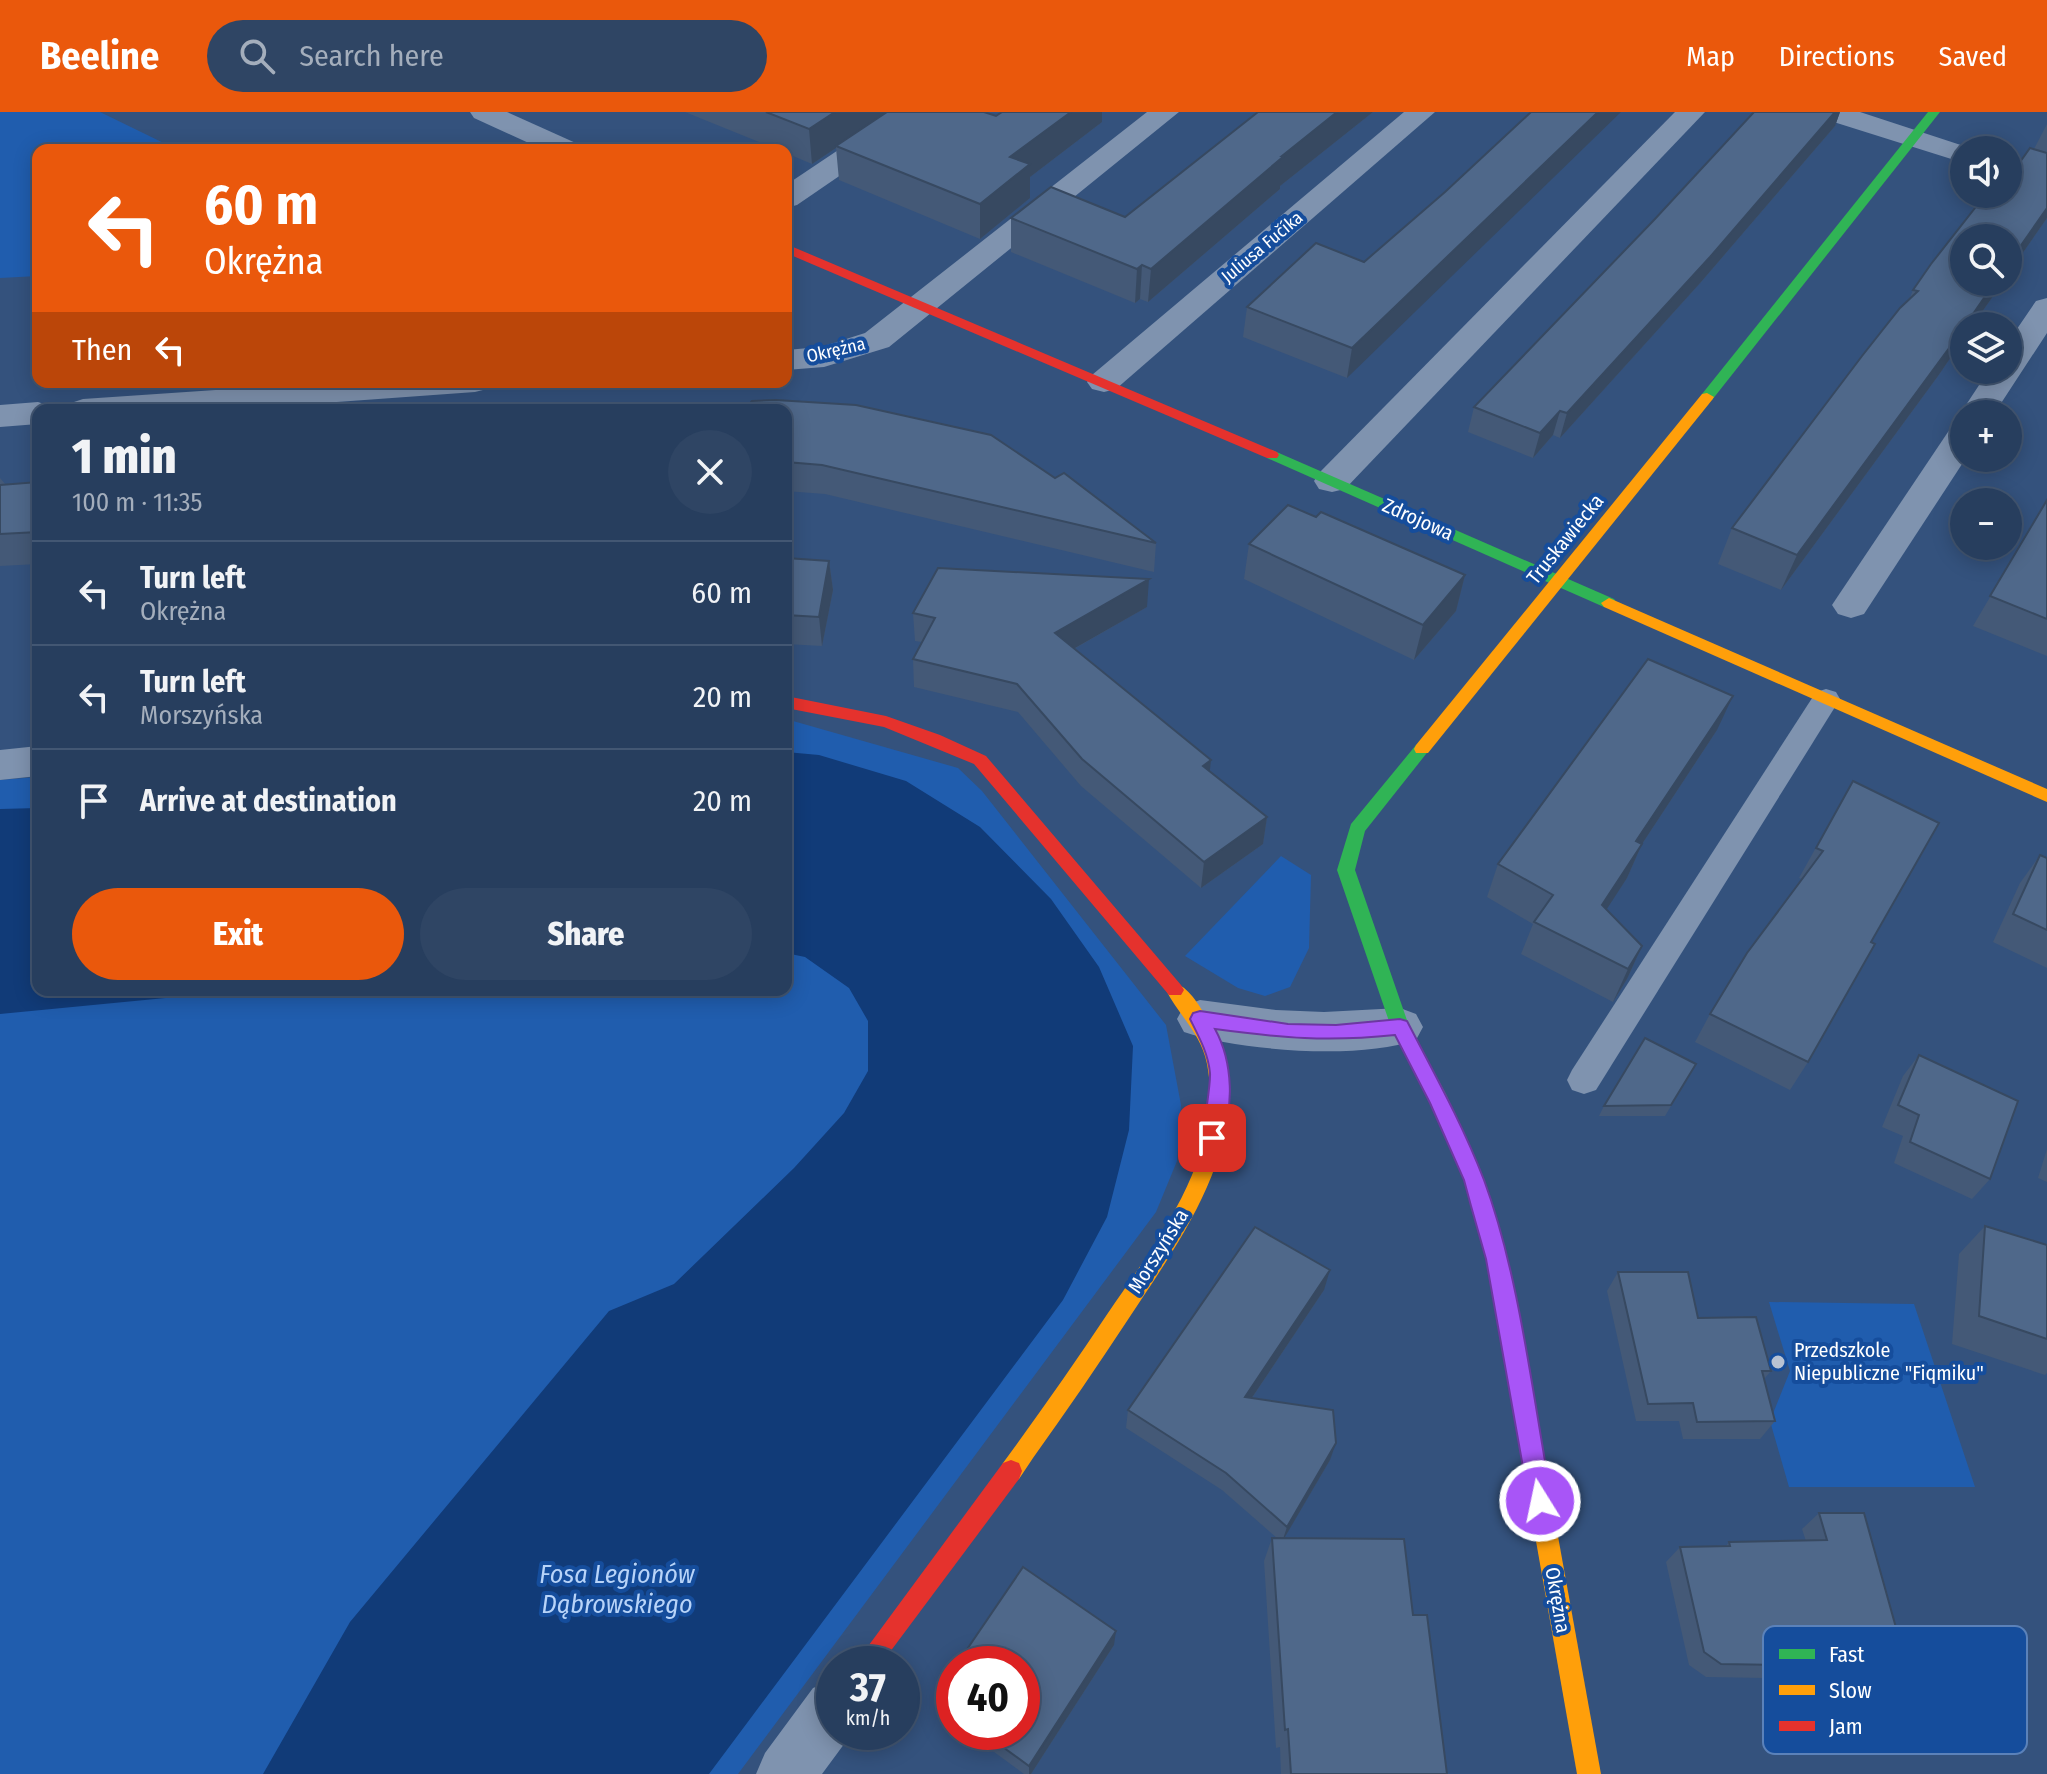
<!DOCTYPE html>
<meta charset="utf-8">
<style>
:root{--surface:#273e5e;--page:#2f4564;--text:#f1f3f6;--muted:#a4aebc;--line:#435773;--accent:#ea580c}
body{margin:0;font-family:"Fira Sans Condensed",sans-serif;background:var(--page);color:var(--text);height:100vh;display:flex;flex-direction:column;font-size:30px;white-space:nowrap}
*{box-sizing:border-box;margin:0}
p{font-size:26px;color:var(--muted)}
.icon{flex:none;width:44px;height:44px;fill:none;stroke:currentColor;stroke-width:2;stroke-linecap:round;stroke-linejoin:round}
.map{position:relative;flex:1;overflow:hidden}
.panel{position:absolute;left:32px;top:292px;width:760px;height:592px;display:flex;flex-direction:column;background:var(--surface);border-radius:16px;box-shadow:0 4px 20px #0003,0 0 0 2px var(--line)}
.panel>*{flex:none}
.guide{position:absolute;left:32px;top:32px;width:760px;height:244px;border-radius:16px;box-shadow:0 4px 20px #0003,0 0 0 2px var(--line);background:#ea580c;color:#fff;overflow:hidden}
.controls{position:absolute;left:1950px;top:24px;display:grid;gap:16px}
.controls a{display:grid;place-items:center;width:72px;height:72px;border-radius:50%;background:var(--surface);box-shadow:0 4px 20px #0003,0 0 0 2px var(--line);font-size:40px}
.speed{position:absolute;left:816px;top:1534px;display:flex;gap:16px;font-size:40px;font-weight:700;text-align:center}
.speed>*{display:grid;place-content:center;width:104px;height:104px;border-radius:50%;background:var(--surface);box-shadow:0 4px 20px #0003,0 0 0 2px var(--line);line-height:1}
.speed small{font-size:20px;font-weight:400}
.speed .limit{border:12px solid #d22;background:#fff;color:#111}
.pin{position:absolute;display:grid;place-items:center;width:68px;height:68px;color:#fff;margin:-34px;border-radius:16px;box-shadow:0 4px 12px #0006}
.me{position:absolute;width:88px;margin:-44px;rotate:350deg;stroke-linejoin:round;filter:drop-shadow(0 0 6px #0008)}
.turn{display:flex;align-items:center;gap:28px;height:168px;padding:0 40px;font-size:36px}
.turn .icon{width:104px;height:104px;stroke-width:2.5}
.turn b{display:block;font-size:56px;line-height:68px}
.then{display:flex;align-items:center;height:76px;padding:0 40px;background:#0003;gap:16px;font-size:30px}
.round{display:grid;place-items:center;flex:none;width:84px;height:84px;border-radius:42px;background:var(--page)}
.head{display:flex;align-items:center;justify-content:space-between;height:136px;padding:0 40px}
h1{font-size:48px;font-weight:800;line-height:60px}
.primary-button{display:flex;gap:16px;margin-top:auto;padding:16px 40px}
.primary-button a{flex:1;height:92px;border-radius:48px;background:var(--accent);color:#fff;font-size:32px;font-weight:800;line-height:92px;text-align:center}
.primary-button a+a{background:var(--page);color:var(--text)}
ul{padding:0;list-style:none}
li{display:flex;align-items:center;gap:24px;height:104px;padding:0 40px;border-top:2px solid var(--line)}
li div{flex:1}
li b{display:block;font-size:30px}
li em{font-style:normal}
header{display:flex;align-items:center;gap:48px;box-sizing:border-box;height:112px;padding:0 40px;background:var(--accent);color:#fff}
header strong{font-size:38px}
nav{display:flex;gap:44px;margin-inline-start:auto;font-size:28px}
.search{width:560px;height:72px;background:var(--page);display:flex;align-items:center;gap:20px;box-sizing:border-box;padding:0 28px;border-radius:44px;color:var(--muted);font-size:30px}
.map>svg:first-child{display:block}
</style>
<header>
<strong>Beeline</strong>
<div class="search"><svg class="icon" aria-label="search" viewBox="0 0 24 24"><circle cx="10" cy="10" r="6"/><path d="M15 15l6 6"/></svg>Search here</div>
<nav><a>Map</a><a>Directions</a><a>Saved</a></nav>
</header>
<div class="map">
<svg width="2047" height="1662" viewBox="0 0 2047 1662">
<rect width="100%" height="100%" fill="#34527d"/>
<g fill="#205dae">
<path d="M 0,0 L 100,0 L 178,38 L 38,38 L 38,164 L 0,166 Z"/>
<path d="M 786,607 L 958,656 L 982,679 L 1166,913 L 1181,993 L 1177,1049 L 1156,1100 L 738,1662 L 0,1662 L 0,668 L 38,665 L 38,878 L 786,878 Z"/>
<path d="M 1281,744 L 1311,763 L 1309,836 L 1290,875 L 1265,884 L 1238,876 L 1185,844 Z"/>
<path d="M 1769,1190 L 1914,1192 L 1975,1375 L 1789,1375 L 1770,1309 L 1790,1259 Z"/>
</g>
<g fill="#113b78">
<path d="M 786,640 L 819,643 L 906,669 L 980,715 L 1051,787 L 1099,855 L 1133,934 L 1129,1018 L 1107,1105 L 1063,1188 L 709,1662 L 263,1662 L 350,1510 L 609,1199 L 674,1172 L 794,1056 L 844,1001 L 868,959 L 868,909 L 849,876 L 805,845 L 786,841 Z"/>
<path d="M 38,696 L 38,878 L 248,878 L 0,902 L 0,697 Z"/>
</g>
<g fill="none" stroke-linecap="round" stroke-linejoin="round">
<path fill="#7f93af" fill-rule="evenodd" d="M 1826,577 L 1836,580 L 1840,587 L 1596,978 L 1584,982 L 1572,978 L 1567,968 L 1572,958 L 1816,580 Z"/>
<g fill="#7f93af" fill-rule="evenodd">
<path d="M 470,0 L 507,0 L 578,32 L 583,38 L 544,38 L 474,6 Z"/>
<path d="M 895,0 L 928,0 L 924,6 L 797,93 L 786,96 L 786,73 Z"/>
<path d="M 1147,0 L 1179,0 L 889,235 L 824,255 L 786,258 L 786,238 L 821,235 L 865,221 Z"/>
<path d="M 1404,0 L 1435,0 L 1116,277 L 1104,280 L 1092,277 L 1087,270 L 1092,263 Z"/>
<path d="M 1675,0 L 1705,0 L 1345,377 L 1332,380 L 1319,377 L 1314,369 L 1319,361 Z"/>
<path d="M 1817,0 L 1860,0 L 1976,38 L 1964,38 L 1964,51 L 1821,6 Z"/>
<path d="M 2008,48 L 2047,59 L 2047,78 L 2008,66 Z"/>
<path d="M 2047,186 L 2047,221 L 1994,302 L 1964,302 L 1964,308 L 1960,302 L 1989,258 L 2008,258 L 2008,230 L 2036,189 Z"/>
<path d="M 331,270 L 492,270 L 487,277 L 475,280 L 228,298 L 66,298 L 71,291 L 83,287 Z"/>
<path d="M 38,290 L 50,294 L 53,298 L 38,298 L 38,312 L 0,315 L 0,293 Z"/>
<path d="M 1964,311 L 1966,346 L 1864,502 L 1851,506 L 1838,502 L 1832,493 L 1838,484 L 1952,314 Z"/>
<path d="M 38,634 L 38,664 L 0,668 L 0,638 Z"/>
<path d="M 1200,888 L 1276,898 L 1324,900 L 1400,896 L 1416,902 L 1423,915 L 1416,928 C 1360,948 1240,939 1184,920 L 1177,907 L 1184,894 Z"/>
<path d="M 834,1568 L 834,1620 L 853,1620 L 822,1662 L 756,1662 L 765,1641 L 813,1576 Z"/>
</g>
<g fill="#30b455" fill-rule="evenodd">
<path d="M 1928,0 L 1940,0 L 1712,288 L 1702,288 L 1702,282 Z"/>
<path d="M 1272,338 L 1614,487 L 1617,491 L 1614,495 L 1604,495 L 1267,346 L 1267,340 Z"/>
<path d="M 1422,631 L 1430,637 L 1365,719 L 1355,758 L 1409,914 L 1446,982 L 1484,1068 L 1507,1147 L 1527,1253 L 1524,1260 L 1516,1263 L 1508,1260 L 1505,1253 L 1487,1147 L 1464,1068 L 1431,991 L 1391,915 L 1337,758 L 1351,712 L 1416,633 Z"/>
</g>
<g fill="#ff9f0a" fill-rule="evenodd">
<path d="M 1707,281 L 1714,285 L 1712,288 L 1428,641 L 1416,641 L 1414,637 L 1416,633 L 1702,282 Z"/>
<path d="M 1609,486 L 2047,677 L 2047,690 L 1604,495 L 1601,491 Z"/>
<path d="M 1175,871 C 1191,876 1205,902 1212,917 C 1263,1017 1183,1124 1129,1206 C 1098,1253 1066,1300 1033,1346 L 1019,1367 L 1011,1370 L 1003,1367 L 1000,1359 L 1003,1351 C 1039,1302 1074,1252 1108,1201 C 1156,1130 1225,1044 1207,952 C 1201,921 1179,904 1166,878 L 1169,873 Z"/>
<path d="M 1516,1243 L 1524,1246 L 1527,1253 L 1601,1662 L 1577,1662 L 1505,1253 L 1508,1246 Z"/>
</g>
<g fill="#e5322d" fill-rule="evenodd">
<path d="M 786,132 L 1277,340 L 1279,343 L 1277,346 L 1267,346 L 786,141 Z"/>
<path d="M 786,584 L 886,604 L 940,623 L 986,644 L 1181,873 L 1184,878 L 1181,883 L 1169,883 L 974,652 L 884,615 L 786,596 Z"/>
<path d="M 1011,1348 L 1019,1351 L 1022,1359 L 1019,1367 L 881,1552 L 855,1552 L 1003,1351 Z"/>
</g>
</g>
<g fill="#445977">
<path d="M 685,0 L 984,0 L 996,4 L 1102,10 L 1030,65 L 1030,86 L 980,127 L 839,68 L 836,36 L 812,52 L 786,41 L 786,38 L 779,38 Z"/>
<path d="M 1258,0 L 1373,0 L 1280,74 L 1280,77 L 1148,190 L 1140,187 L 1135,191 L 1011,140 L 1011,106 L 1125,105 Z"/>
<path d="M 1754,0 L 1840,0 L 1835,14 L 1701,170 L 1560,326 L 1553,323 L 1533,346 L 1468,320 L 1474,295 L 1654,108 Z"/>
<path d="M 2047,12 L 2047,106 L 2008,162 L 1964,170 L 2003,170 L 1972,214 L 1964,214 L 1964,226 L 1938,264 L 1781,478 L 1718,452 L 1732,416 L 1909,188 L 1913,178 L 2034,37 Z"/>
<path d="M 1445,80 L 1347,266 L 1243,225 L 1247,195 L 1364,150 Z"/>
<path d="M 786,298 L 1055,366 L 1156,431 L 1154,460 L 825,382 L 786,379 Z"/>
<path d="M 0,366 L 6,373 L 38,370 L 38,452 L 0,454 Z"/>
<path d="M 2047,388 L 2047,544 L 1973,514 Z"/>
<path d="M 1316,405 L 1465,463 L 1456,499 L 1414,548 L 1244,467 L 1249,432 Z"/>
<path d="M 786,446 L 829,449 L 833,478 L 822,534 L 786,532 Z"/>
<path d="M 1147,495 L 1074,537 L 1210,660 L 1267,705 L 1263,732 L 1201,776 L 1081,674 L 1018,600 L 914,575 L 913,547 L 922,530 L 915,529 L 913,501 Z"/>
<path d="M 1717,618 L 1642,732 L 1627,766 L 1606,797 L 1642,834 L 1627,867 L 1613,890 L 1521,842 L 1533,812 L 1487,785 L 1498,752 Z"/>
<path d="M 1853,669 L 1871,830 L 1808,950 L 1790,978 L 1695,930 L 1710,902 L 1802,767 L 1799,766 Z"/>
<path d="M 2040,743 L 2047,746 L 2047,856 L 1993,830 L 2020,771 Z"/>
<path d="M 1919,943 L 1990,1067 L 1972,1087 L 1894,1051 L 1903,1024 L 1882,1015 L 1903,964 Z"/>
<path d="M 1696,952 L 1665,1004 L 1599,1004 L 1604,994 Z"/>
<path d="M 2047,1037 L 2047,1070 L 2038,1066 Z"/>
<path d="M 1985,1114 L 2047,1133 L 2047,1261 L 2045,1263 L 1952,1232 L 1959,1142 Z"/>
<path d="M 1618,1160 L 1698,1206 L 1771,1259 L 1764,1267 L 1775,1309 L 1760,1327 L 1683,1327 L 1679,1309 L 1636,1309 L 1607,1179 Z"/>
<path d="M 1324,1178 L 1252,1286 L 1330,1348 L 1284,1426 L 1413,1503 L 1447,1662 L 1281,1662 L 1280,1635 L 1276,1636 L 1264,1449 L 1272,1426 L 1277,1426 L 1222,1378 L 1126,1316 L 1128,1298 Z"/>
<path d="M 1819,1401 L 1907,1555 L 1887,1568 L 1706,1565 L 1689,1553 L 1666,1450 L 1680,1435 L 1726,1434 L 1729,1430 L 1806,1429 L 1802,1417 Z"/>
<path d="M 1114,1533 L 1031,1662 L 1024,1662 L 975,1626 L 974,1620 L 1022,1620 Z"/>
<path d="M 954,1557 L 954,1593 L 944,1586 L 943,1573 Z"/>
</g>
<g fill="#374961">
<path d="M 835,0 L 890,0 L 836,34 L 836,36 L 812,52 L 809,17 Z"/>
<path d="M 1071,0 L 1102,0 L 1102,10 L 1030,65 L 1030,86 L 980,127 L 980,92 L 1010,45 Z"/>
<path d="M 1337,0 L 1373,0 L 1280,74 L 1280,77 L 1148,190 L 1151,157 L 1282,44 Z"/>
<path d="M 1598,0 L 1621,0 L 1347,266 L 1352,236 Z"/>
<path d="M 1835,0 L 1840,0 L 1835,14 L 1701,170 L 1560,326 L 1567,301 Z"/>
<path d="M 2047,96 L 2047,106 L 2008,162 L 2008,152 Z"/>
<path d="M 1142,153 L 1140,187 L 1135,191 L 1137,157 Z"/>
<path d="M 1995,170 L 2003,170 L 1972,214 L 1965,214 Z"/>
<path d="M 1964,215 L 1964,226 L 1938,264 L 1781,478 L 1797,443 Z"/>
<path d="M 1560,299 L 1553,323 L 1533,346 L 1540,321 Z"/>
<path d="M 829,449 L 833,478 L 822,534 L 819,505 Z"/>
<path d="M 1465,463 L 1456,499 L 1414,548 L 1423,513 Z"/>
<path d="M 1149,467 L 1147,495 L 1054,548 L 1055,521 Z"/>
<path d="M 1733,584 L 1717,618 L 1642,732 L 1627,766 L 1588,826 L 1602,793 L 1636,729 Z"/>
<path d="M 1211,648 L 1208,675 L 1203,654 Z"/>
<path d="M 1267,705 L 1263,732 L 1201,776 L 1204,750 Z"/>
<path d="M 1642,834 L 1627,867 L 1613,890 L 1628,857 Z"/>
<path d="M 1330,1158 L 1324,1178 L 1241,1302 L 1245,1285 Z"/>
<path d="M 1336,1331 L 1330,1348 L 1282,1430 L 1287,1415 Z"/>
<path d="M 1116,1519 L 1114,1533 L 1031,1662 L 1029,1662 L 1029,1654 Z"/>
</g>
<g fill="#4f688a" stroke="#374961" stroke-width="2">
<path d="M 766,0 L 835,0 L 809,17 Z"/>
<path d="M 887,0 L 984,0 L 996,4 L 1002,0 L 1071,0 L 1010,45 L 1030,52 L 980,92 L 836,34 Z"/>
<path d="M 1258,0 L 1337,0 L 1282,44 L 1284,44 L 1151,157 L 1142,153 L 1137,157 L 1011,106 L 1051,75 L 1125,105 Z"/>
<path d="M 1531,0 L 1598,0 L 1352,236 L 1247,195 L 1316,131 L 1364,150 L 1445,80 Z"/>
<path d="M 1754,0 L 1835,0 L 1710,145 L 1567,301 L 1560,299 L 1540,321 L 1474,295 L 1654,108 Z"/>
<path d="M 2030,36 L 2047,41 L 2047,96 L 2008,152 L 2008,126 L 1964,126 L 1964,170 L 1995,170 L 1955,228 L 1797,443 L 1732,416 L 1862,244 L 1900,196 L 1918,179 L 1913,178 L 1931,152 L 1986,82 L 2008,82 L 2008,67 Z"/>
<path d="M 776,288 L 856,293 L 991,323 L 1055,366 L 1064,361 L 1156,431 L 822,353 L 786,350 L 786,298 L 719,298 L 746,296 L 752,289 Z"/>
<path d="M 38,370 L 38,420 L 0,422 L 0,373 Z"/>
<path d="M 2047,388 L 2047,507 L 1990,484 Z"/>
<path d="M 1288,393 L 1316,405 L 1321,400 L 1465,463 L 1423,513 L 1249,432 Z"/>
<path d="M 786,446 L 829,449 L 819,505 L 786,503 Z"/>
<path d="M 938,456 L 1149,467 L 1055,521 L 1211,648 L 1203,654 L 1267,705 L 1204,750 L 1082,647 L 1017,572 L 913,547 L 935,506 L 913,501 Z"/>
<path d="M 1648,547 L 1733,584 L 1636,729 L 1642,732 L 1602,793 L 1642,834 L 1628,857 L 1534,810 L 1553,783 L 1498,752 Z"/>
<path d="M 1853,669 L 1939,711 L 1871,830 L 1875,832 L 1808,950 L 1710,902 L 1747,841 L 1823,739 L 1816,736 Z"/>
<path d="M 2040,743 L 2047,746 L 2047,818 L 2013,802 Z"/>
<path d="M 1645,926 L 1696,952 L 1671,993 L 1604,994 Z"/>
<path d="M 1919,943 L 2018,989 L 1990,1067 L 1910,1030 L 1919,1003 L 1898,993 Z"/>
<path d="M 1985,1114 L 2047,1133 L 2047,1227 L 1979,1204 Z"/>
<path d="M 1255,1115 L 1330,1158 L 1245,1285 L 1333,1298 L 1336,1331 L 1287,1415 L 1226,1361 L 1128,1298 Z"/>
<path d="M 1618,1160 L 1688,1160 L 1698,1206 L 1756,1205 L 1771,1259 L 1762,1259 L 1775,1309 L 1697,1310 L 1693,1291 L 1648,1292 Z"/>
<path d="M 1819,1401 L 1864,1401 L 1907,1555 L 1721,1552 L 1704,1540 L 1680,1435 L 1730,1434 L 1729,1430 L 1827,1428 Z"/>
<path d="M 1272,1426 L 1404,1427 L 1413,1503 L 1427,1503 L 1447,1662 L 1291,1662 L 1288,1617 L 1285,1618 Z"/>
<path d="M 1023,1455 L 1116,1519 L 1029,1654 L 982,1620 L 1022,1620 L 1022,1552 L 957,1552 Z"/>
<path d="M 954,1557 L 954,1581 L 943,1573 Z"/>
</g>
<path fill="#a855f7" stroke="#6d37a1" stroke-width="2" d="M 1200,899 L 1288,912 L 1336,913 L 1400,907 L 1407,909 C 1434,961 1463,1013 1484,1068 C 1520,1165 1533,1287 1552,1389 L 1548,1397 L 1540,1401 L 1532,1397 L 1529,1389 L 1486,1147 L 1471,1094 L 1464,1068 L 1430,991 L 1395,923 C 1327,930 1282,926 1215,917 C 1233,950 1235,997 1219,1032 L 1212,1034 L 1205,1032 C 1200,1023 1211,978 1210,961 C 1208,941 1199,925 1190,907 L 1193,901 Z"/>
<circle fill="#b8c2d2" stroke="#154d9c" stroke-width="3" cx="1778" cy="1250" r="8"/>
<g text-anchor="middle" stroke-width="8" stroke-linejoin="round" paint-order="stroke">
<g font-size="18" fill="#fff" stroke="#154d9c">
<text transform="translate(1262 135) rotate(-40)" y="6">Juliusa Fučíka</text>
<text transform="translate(836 238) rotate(-13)" y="6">Okrężna</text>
</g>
<g font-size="20" fill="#fff" stroke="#154d9c">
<text transform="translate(1418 407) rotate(24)" y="7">Zdrojowa</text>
<text transform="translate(1565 427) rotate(-51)" y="7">Truskawiecka</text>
<text transform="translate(1158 1139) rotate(-58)" y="7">Morszyńska</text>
<text transform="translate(1558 1488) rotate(80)" y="7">Okrężna</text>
</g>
<g font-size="20" fill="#fff" stroke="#154d9c" text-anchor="start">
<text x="1794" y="1245">Przedszkole<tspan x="1794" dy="23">Niepubliczne "Fiqmiku"</tspan></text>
</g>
<g font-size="26" font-style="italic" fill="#b8d4f9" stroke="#154d9c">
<text x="617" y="1471">Fosa Legionów<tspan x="617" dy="30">Dąbrowskiego</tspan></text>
</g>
</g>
<rect x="1763" y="1514" width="264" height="128" rx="12" fill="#154d9c" stroke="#5b82ba" stroke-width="2"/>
<rect x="1779" y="1537" width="36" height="10" fill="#30b455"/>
<rect x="1779" y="1573" width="36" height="10" fill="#ff9f0a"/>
<rect x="1779" y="1609" width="36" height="10" fill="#e5322d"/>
<g font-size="22" fill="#fff">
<text x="1829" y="1550">Fast</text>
<text x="1829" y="1586">Slow</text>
<text x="1829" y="1622">Jam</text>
</g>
</svg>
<div class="controls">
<a><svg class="icon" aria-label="sound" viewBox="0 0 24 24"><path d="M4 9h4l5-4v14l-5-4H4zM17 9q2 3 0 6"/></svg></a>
<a><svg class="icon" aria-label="search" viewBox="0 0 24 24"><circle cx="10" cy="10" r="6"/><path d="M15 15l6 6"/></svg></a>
<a><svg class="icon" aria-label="layers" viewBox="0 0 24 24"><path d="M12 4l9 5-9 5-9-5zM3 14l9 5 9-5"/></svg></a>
<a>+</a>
<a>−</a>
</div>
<div class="speed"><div>37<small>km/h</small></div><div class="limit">40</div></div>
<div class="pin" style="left:1212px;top:1026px;background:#d93025"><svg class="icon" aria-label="arrive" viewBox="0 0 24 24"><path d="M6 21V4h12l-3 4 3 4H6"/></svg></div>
<svg class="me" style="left:1540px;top:1389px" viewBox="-20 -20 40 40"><circle r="17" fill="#a855f7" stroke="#fff" stroke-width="3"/><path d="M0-11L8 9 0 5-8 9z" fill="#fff"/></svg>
<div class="guide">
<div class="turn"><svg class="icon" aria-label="left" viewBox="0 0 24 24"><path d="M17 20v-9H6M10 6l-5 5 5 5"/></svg><div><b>60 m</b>Okrężna</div></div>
<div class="then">Then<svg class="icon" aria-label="left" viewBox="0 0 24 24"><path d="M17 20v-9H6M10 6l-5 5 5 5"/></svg></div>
</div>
<section class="panel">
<div class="head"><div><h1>1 min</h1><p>100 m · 11:35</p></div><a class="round"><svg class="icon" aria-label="close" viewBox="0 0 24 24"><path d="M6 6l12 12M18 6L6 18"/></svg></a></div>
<ul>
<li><svg class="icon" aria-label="left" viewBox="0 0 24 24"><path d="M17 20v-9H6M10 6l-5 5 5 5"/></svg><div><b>Turn left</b><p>Okrężna</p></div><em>60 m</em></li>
<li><svg class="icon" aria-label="left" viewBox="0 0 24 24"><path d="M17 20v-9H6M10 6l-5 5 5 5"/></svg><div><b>Turn left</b><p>Morszyńska</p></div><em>20 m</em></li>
<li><svg class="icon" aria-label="arrive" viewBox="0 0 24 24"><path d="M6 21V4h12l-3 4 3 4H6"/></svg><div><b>Arrive at destination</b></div><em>20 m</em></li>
</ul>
<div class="primary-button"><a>Exit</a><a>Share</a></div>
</section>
</div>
